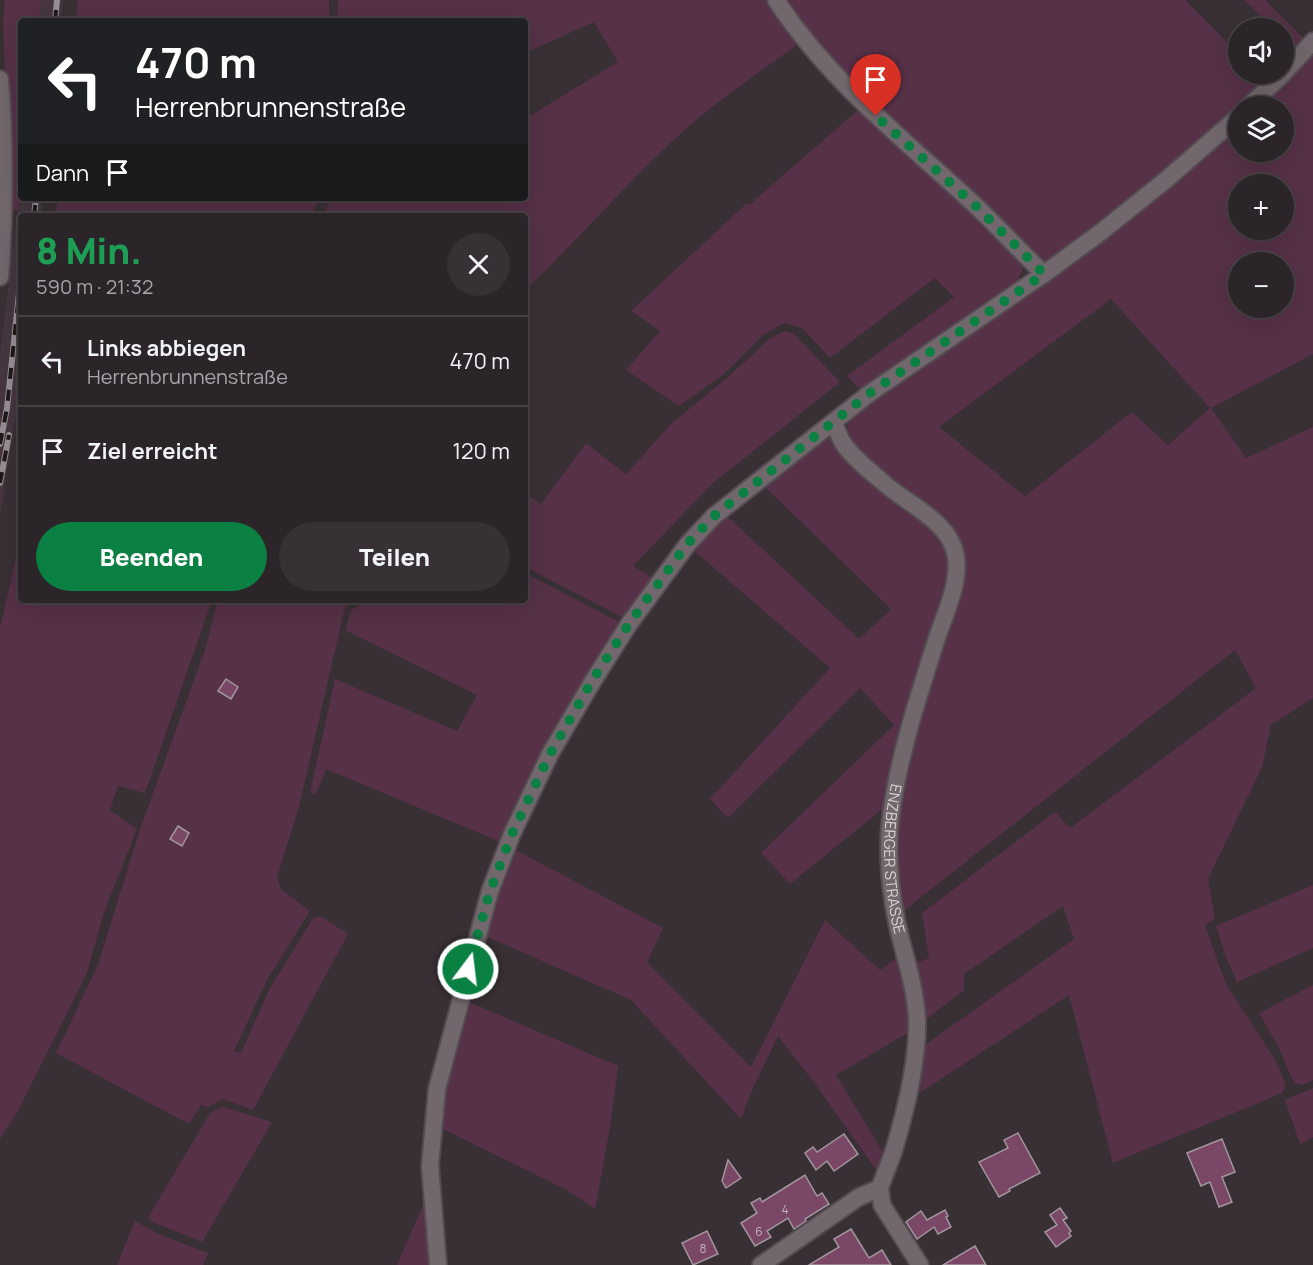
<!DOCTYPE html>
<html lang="de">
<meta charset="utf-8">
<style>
:root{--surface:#2b2428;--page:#373034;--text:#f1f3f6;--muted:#a6a4a8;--line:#474145;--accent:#0b8043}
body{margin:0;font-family:Manrope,sans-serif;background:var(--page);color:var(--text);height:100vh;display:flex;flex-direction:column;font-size:22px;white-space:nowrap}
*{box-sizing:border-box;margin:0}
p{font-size:20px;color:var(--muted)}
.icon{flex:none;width:33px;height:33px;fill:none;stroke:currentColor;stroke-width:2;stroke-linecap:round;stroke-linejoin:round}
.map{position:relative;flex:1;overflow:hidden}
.details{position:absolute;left:18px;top:213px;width:510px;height:390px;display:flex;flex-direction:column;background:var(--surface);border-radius:6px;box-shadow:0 6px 24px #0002,0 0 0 2px var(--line)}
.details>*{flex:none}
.banner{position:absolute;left:18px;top:18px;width:510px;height:183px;border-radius:6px;box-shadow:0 6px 24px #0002,0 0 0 2px var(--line);background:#202124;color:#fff;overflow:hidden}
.controls{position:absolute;left:1228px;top:18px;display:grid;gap:12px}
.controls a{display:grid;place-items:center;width:66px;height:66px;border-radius:50%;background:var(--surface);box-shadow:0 6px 24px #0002,0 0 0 2px var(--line);font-size:30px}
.pin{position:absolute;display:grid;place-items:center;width:51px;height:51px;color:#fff;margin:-62px -26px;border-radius:50% 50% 50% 0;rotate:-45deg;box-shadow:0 0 6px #0007}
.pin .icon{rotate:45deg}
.me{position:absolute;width:66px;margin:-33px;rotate:15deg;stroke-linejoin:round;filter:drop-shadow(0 0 4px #0008)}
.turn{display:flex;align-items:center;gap:21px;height:126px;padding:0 18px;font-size:27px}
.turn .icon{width:78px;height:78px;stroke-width:2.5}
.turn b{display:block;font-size:42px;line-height:51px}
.then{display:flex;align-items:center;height:57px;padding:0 18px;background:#0003;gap:12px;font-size:22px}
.round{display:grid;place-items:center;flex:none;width:63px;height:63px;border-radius:32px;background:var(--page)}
.headline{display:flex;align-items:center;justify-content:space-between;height:102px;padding:0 18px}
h1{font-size:36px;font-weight:800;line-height:45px;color:#1e9e55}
.action{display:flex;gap:12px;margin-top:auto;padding:12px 18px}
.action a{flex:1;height:69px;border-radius:36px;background:var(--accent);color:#fff;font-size:24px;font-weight:800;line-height:69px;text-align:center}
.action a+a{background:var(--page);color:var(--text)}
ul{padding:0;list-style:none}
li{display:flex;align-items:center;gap:18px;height:90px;padding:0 18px;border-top:2px solid var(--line)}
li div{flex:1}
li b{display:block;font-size:22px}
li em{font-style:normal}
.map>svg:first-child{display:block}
</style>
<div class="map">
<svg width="1313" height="1265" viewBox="0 0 1313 1265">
<rect width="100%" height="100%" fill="#393035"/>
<g fill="#45363f">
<path d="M 41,0 L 63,0 L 61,21 L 39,21 Z"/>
<path d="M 21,183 L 21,198 L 43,198 L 41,216 L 21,216 L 21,382 L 0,516 L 0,353 Z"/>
</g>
<g fill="#563147" fill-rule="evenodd">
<path d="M 5,0 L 41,0 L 39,21 L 21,21 L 21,183 L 18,210 L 11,209 L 3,21 Z"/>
<path d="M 78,0 L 329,0 L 329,21 L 76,21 Z"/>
<path d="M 338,0 L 770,0 L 802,41 C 765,69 722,97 688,127 C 631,178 581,237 525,290 L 525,216 L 324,216 L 330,198 L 525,198 L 525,119 L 618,62 L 594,22 L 525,53 L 525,21 L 337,21 Z"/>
<path d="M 782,0 L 1185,0 L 1239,54 L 1239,74 L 1258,74 L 1267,82 L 1111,217 L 1051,263 L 1039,263 L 840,74 Z"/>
<path d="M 1244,0 L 1265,0 L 1305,40 L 1296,51 L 1284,39 L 1284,28 L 1273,28 Z"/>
<path d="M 1313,50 L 1313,354 L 1211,408 L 1246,458 L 1313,427 L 1313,698 L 1271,725 L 1262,767 L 1208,879 L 1215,919 L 1205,925 L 1226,984 L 1276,1061 L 1286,1085 L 1282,1093 L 1113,1163 L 1069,995 L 915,1096 L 922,1047 L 1074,939 L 1063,906 L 964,974 L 964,990 L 922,1023 L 914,964 L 929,958 L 922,913 L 1055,812 L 1070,828 L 1256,688 L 1235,650 L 901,913 L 894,845 L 899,789 L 963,562 L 853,444 L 847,426 L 857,410 L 1239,123 L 1239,152 L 1284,152 L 1284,106 L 1257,106 ZM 1239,184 L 1284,184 L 1284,230 L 1239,230 ZM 1239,262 L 1284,262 L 1284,308 L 1239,308 ZM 1111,299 L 1210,408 L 1168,445 L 1132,412 L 1025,496 L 939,427 Z"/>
<path d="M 858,110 L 1015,253 L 1023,269 L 1015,285 L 861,390 L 847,376 L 954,297 L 935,278 L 830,358 L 802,328 L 784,323 L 763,335 L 724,374 L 679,406 L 626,370 L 660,331 L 631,311 L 747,203 L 749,205 Z"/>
<path d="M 58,198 L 318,198 L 312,216 L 56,216 Z"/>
<path d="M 784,331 L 793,333 L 840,382 L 712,484 L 633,566 L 656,580 L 626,619 L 525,567 L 525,493 L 541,504 L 586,443 L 626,474 L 672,423 L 727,378 L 769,339 Z"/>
<path d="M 824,434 L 832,437 L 943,540 L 950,561 L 947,586 L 885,807 L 790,884 L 761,853 L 894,725 L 860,688 L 728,818 L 710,799 L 830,668 L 690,547 L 725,514 L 859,639 L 891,609 L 761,483 Z"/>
<path d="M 21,537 L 21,600 L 212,600 L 145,793 L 118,786 L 110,810 L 137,829 L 104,912 L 87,973 L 19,1109 L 0,1139 L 0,628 Z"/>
<path d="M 525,573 L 623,624 L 503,843 L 326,769 L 316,794 L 310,793 L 335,679 L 457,731 L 477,695 L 345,630 L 351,610 L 369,600 L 525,600 Z"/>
<path d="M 218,600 L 358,600 L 345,607 L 299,807 L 277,877 L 281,889 L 310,911 L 267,980 L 234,1051 L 241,1053 L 270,988 L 313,918 L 320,916 L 348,934 L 253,1110 L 223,1099 L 208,1107 L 201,1105 L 189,1124 L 56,1053 L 98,965 L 140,829 L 205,650 Z"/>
<path d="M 510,847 L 663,928 L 647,962 L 751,1067 L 825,920 L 880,970 L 898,957 L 909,1001 L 911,1031 L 836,1075 L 886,1157 L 880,1175 L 813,1081 L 778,1036 L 752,1090 L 741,1119 L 631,1000 L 481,934 Z"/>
<path d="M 1313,885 L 1313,948 L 1237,982 L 1225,955 L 1216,926 Z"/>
<path d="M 1313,985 L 1313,1080 L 1303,1085 L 1294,1083 L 1277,1044 L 1259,1013 Z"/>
<path d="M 464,1000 L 618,1066 L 611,1122 L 595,1209 L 567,1190 L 437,1126 Z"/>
<path d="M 1313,1088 L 1313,1137 L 1300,1144 L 1285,1100 Z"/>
<path d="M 223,1107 L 272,1122 L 202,1242 L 150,1221 L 149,1216 L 210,1113 Z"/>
<path d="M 424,1203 L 427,1204 L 435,1265 L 397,1265 Z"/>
<path d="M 135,1221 L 161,1235 L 208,1253 L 203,1265 L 117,1265 Z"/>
</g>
<g fill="#7b4766" stroke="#a1969c" stroke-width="1.5">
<path d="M 226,679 L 238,687 L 231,699 L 218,691 Z"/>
<path d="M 178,826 L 189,833 L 182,846 L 170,839 Z"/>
<path d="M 1018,1133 L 1040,1173 L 1009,1189 L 1010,1191 L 999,1197 L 979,1162 L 1008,1148 L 1004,1140 Z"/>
<path d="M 844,1134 L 858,1154 L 834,1171 L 827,1161 L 816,1170 L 805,1153 L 813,1147 L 817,1152 Z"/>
<path d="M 1222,1139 L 1235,1172 L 1222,1177 L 1232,1202 L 1219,1207 L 1210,1182 L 1201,1186 L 1187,1153 Z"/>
<path d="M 728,1160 L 741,1178 L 726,1188 L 722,1181 Z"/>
<path d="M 805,1175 L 817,1196 L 822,1193 L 829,1204 L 805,1219 L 806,1221 L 794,1229 L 788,1218 L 767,1231 L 771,1237 L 755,1246 L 741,1223 L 757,1213 L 751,1203 L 760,1198 L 762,1202 Z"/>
<path d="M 1060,1208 L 1067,1218 L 1063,1220 L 1071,1231 L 1069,1233 L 1071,1236 L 1056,1247 L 1045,1232 L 1057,1225 L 1050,1215 Z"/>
<path d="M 945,1210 L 948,1216 L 946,1217 L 951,1227 L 938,1234 L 934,1227 L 917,1239 L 906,1222 L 921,1211 L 927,1220 Z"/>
<path d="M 851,1229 L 869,1258 L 882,1250 L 891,1265 L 809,1265 L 839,1247 L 834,1239 Z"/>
<path d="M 707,1231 L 718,1254 L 693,1265 L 682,1243 Z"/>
<path d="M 975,1246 L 986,1265 L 943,1265 Z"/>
</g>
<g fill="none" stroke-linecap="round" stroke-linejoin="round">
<g stroke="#544c51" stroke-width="20">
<g id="minor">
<path d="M 776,0 C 829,81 906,141 976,206 C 999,228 1021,252 1044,274"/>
<path d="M 1284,73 L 1313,41"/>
<path d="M 0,79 C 5,145 5,211 0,277"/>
<path d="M 1249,106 L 1283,74"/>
<path id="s1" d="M 833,422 C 837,429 839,437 843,443 C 853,458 871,472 885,484 C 909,505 951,522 956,557 C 960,585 943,618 935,644 C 919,695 901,749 893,802 C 886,841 889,884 897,923 C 904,955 916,988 917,1021 C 918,1060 905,1113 894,1150 C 890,1163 884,1175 880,1188 L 882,1205 L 920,1265"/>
<path d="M 438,1265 L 430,1166 L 437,1089 L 490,891 L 512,834 L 550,754 L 593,681 L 629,624 L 687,545 L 714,516 L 870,393 L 1044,274 L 1101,232 L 1167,179 L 1239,116"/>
<path d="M 761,1265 L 859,1197 L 880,1188"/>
</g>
</g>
<use href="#minor" stroke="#71676c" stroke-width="16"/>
<g stroke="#968e92" stroke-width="6">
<g id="rail">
<path d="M 55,21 L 57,0"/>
<path d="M 34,216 L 36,198"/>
<path d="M 0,444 L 7,408 L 21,274"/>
<path d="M 0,483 L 9,435"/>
</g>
</g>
<use href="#rail" stroke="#1e1a1c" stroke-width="4" stroke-dasharray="11" stroke-linecap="butt"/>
</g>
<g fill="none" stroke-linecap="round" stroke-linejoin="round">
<path stroke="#0b8043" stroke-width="10" stroke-dasharray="0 18" d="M 468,969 L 490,891 L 512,834 L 550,754 L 592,681 L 629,624 L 687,544 L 714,516 L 870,393 L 1044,274 L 977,207 L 876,116"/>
</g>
<g text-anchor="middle" stroke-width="4.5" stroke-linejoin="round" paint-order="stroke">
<g font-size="12" fill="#c2b0ba">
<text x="785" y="1214">4</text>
<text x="759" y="1236">6</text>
<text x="703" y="1253">8</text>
</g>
<g font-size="15" fill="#d9d3d6" stroke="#1e1a1c">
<text dy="5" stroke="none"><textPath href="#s1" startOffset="498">ENZBERGER STRASSE</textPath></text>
</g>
</g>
</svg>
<div class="controls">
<a><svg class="icon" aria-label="sound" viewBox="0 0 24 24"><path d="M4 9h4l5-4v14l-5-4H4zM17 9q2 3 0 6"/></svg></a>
<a><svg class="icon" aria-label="layers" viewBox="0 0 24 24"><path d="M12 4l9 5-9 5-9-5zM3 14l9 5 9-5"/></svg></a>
<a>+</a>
<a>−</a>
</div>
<div class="pin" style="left:876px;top:116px;background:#d93025"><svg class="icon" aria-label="arrive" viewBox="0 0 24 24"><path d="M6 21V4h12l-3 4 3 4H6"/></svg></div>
<svg class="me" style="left:468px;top:969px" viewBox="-20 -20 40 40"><circle r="17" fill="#0b8043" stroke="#fff" stroke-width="3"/><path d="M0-11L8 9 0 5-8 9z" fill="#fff"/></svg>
<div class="banner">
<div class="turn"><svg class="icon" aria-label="left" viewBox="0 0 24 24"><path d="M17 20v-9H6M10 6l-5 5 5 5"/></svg><div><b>470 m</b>Herrenbrunnenstraße</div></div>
<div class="then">Dann<svg class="icon" aria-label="arrive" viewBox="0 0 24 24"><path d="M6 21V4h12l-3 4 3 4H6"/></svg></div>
</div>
<section class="details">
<div class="headline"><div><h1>8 Min.</h1><p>590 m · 21:32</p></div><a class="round"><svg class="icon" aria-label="close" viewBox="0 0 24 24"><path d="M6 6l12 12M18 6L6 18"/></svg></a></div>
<ul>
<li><svg class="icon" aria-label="left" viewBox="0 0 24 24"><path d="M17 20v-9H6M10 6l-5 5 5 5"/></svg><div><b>Links abbiegen</b><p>Herrenbrunnenstraße</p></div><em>470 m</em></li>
<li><svg class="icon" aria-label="arrive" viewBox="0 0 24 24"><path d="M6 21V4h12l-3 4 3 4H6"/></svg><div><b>Ziel erreicht</b></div><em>120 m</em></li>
</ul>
<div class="action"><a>Beenden</a><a>Teilen</a></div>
</section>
</div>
